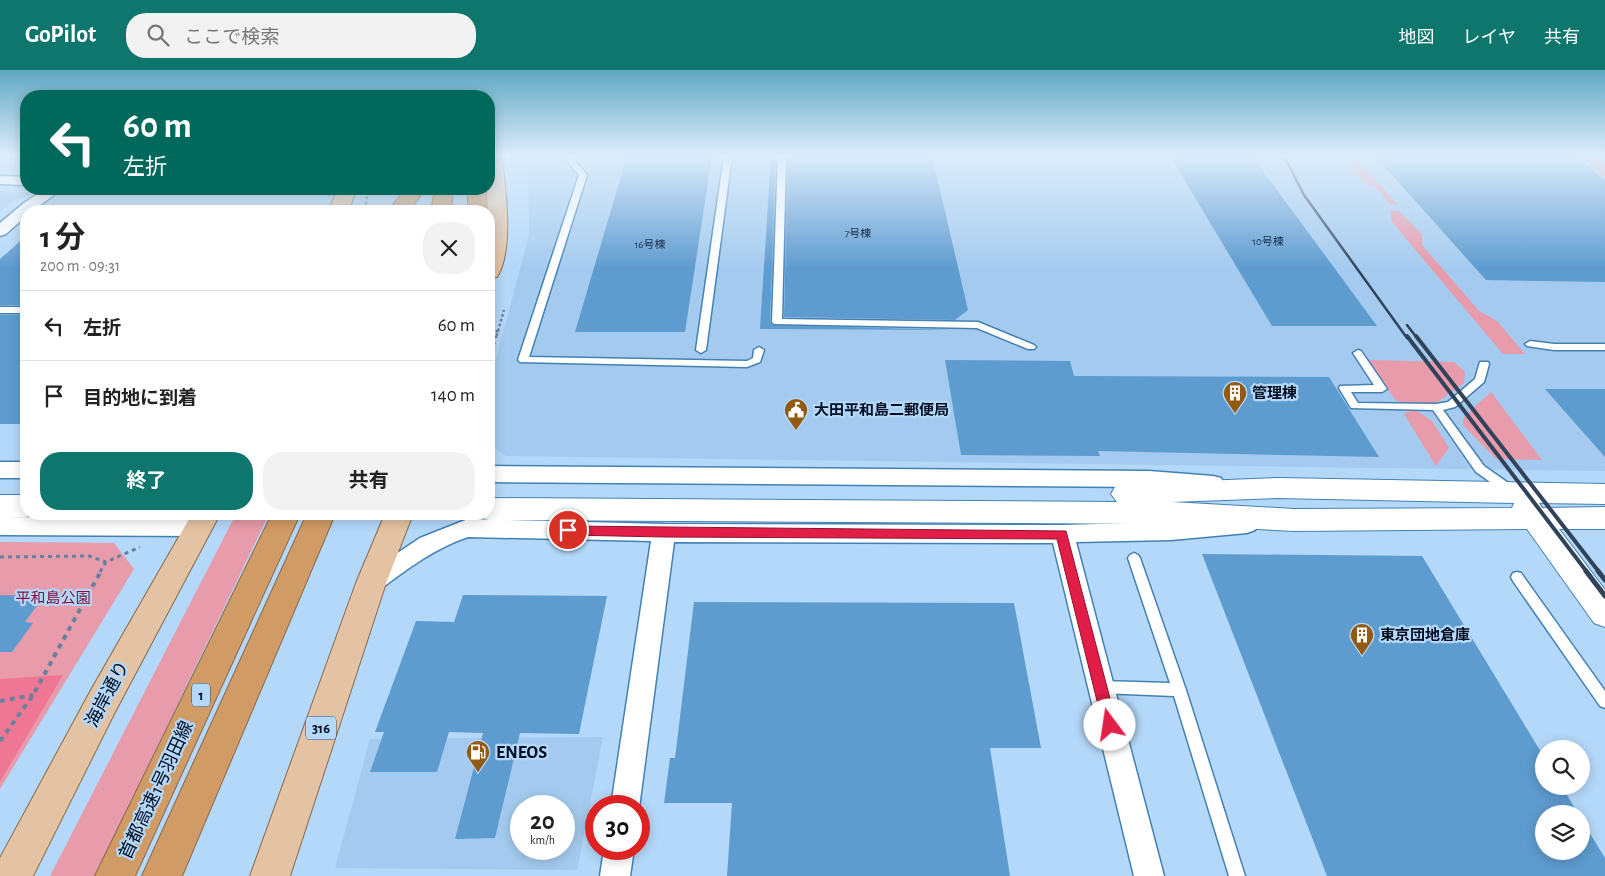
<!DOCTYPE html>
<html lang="ja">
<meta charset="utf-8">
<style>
:root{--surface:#fff;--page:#f2f2f2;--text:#222;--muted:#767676;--line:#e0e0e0;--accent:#0f766e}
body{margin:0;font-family:"Alegreya Sans","Noto Sans JP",sans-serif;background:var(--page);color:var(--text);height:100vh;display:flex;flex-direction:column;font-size:19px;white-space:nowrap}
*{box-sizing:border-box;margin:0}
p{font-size:16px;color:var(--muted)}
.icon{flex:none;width:28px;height:28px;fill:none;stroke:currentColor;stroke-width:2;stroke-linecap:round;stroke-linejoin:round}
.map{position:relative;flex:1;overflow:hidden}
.drawer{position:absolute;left:20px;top:135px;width:475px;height:315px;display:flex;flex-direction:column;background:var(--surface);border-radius:20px;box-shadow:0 2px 12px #0003}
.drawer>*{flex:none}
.top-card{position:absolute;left:20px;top:20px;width:475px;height:105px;border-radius:20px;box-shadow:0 2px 12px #0003;background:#00695c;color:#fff;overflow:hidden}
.controls{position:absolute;left:1535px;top:670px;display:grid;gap:10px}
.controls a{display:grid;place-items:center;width:55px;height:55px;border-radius:50%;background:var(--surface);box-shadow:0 2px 12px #0003;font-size:25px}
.speed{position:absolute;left:510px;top:725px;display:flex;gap:10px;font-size:25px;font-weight:700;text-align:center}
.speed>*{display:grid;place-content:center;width:65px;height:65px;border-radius:50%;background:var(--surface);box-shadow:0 2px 12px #0003;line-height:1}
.speed small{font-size:12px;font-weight:400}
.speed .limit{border:8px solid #d22;background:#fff;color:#111}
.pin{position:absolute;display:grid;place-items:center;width:42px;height:42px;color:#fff;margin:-21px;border:2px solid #fff;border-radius:50%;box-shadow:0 1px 5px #0007}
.me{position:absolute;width:55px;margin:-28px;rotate:346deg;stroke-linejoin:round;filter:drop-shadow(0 0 4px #0008)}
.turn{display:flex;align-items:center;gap:18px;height:105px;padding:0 20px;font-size:22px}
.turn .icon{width:65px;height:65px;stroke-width:2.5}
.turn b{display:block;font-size:35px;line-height:42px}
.round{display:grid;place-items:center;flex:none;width:52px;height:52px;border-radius:20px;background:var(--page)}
.overview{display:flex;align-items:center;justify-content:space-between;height:85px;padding:0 20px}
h1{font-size:30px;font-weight:700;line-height:38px}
.cta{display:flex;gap:10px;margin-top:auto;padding:10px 20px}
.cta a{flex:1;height:58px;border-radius:20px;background:var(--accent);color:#fff;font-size:20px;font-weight:700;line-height:58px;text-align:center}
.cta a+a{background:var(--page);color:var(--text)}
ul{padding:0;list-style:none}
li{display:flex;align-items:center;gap:15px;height:70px;padding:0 20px;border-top:1px solid var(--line)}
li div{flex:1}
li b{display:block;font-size:19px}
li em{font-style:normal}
header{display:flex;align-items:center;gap:30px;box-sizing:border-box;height:70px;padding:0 25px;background:var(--accent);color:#fff}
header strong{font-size:24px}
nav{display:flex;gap:28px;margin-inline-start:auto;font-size:18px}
.search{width:350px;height:45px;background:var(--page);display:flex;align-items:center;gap:12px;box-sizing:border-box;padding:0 18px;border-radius:20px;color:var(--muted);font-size:19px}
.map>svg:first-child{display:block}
</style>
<header>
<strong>GoPilot</strong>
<div class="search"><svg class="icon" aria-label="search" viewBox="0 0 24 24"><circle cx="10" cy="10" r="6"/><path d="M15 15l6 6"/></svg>ここで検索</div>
<nav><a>地図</a><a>レイヤ</a><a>共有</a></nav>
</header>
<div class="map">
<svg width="1605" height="806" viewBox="0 0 1605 806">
<rect width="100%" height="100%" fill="#b4d8f9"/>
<g fill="#a4cbef" fill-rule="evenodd">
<path d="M 528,86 L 1587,86 L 1605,100 L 1605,401 L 506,386 L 489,374 L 489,315 L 529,165 Z"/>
<path d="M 0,121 L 33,122 L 30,125 L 13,132 L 0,142 Z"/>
<path d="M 603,667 L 577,800 L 335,798 L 370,669 ZM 521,736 L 564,736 L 564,779 L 521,779 Z"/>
</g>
<g fill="#e79bab">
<path d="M 1341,86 L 1354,86 L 1398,135 L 1390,134 L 1378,120 L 1361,110 Z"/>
<path d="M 1579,86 L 1599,86 L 1605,91 L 1605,107 Z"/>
<path d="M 1390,140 L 1399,141 L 1422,164 L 1422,175 L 1479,241 L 1497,251 L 1525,284 L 1503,284 L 1392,152 Z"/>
<path d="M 1368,290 L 1454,292 L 1465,302 L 1464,313 L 1432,336 L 1396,331 Z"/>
<path d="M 1491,322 L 1542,390 L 1496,389 L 1463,355 L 1463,348 Z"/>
<path d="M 1414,339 L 1432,351 L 1449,378 L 1436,396 L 1404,344 Z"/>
<path d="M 236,444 L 269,444 L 95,806 L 50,806 Z"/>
<path d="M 0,472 L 114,473 L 134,499 L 0,719 Z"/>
</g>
<path fill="#ef7695" d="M 63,605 L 0,712 L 0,609 Z"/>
<g fill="#5e9bcf">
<path d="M 627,86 L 712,86 L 685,262 L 575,262 Z"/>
<path d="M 771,86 L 776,86 L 770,252 L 773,255 L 955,260 L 760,259 Z"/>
<path d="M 788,86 L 932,86 L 968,240 L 955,250 L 784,247 Z"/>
<path d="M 1170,86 L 1252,86 L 1377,256 L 1272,256 Z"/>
<path d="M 1375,86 L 1575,86 L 1605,110 L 1605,212 L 1486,210 Z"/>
<path d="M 26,166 L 26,235 L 0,235 L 0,189 Z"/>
<rect x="0" y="245" width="26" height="109"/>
<path d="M 945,290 L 1070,291 L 1074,306 L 1329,307 L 1379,387 L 1098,381 L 1100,386 L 961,385 Z"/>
<path d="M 1545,319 L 1605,319 L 1605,387 Z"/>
<path d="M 1202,484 L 1422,486 L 1544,687 L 1544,716 L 1562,716 L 1578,744 L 1544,744 L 1544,781 L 1581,781 L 1581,749 L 1605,788 L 1605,806 L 1327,806 Z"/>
<path d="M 0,525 L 44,526 L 25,552 L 33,553 L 12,582 L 0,582 Z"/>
<path d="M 463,525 L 607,526 L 579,664 L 520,663 L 495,768 L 455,769 L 483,663 L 449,662 L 437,702 L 370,702 L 384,662 L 375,662 L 416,551 L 454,552 Z"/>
<path d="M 694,532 L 1014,533 L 1041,678 L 990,678 L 1010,806 L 727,806 L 732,733 L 664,733 L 670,688 L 675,688 Z"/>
</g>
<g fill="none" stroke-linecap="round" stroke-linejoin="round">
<g stroke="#4481b3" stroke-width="3">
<g id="lane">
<path d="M 563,86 L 571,86 L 587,105 L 529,287 L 747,291 L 753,288 L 754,280 L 759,277 L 764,280 L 760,292 L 747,297 L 520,292 L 518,290 L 579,105 Z"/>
<path d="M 724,86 L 732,86 L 706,280 L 701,283 L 696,280 Z"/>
<path d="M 778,86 L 786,86 L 782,249 L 978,252 L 1034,275 L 1036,277 L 1034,279 L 1028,279 L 977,258 L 774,254 L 772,252 Z"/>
<rect x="0" y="237" width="26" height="6"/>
<path d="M 1530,271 L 1554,274 L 1605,274 L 1605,280 L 1554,280 L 1527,276 L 1525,274 Z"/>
<path d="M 1358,280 L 1361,281 L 1387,319 L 1382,322 L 1351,322 L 1358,333 L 1436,334 L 1448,332 L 1475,309 L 1480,292 L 1488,292 L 1489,294 L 1484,312 L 1455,337 L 1443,340 L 1484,396 L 1514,417 L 1516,420 L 1514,423 L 1506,423 L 1476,402 L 1433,340 L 1351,338 L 1339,318 L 1340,316 L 1374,315 L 1353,283 Z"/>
<path d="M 1134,483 L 1138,485 L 1140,488 L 1186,620 L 1245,806 L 1229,806 L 1174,626 L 1100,623 L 1095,621 L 1093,617 L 1095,613 L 1100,611 L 1170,613 L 1128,488 L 1130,485 Z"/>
<path d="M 1517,502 L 1521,503 L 1605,621 L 1605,638 L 1600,636 L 1513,511 L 1511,507 L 1513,503 Z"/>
</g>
</g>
<g stroke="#4481b3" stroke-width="3">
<g id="street">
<path d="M 0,106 L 26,107 L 26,115 L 0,114 Z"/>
<path d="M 45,119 L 62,119 L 32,141 L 26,141 L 26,146 L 6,164 L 0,166 L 0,153 L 24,133 Z"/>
<rect x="0" y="392" width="26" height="16"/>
<path d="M 489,396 L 1149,401 L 1213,406 L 1221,408 L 1224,414 L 1221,420 L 1213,422 L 1149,417 L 489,412 Z"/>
<path d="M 1247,445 L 1255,448 L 1258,454 L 1255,460 L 1247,463 L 1171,470 L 1076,472 L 1164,806 L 1134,806 L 1053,473 L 674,472 L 639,738 L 611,736 L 651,471 L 468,467 C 435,478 407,499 379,520 L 371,523 L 363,520 L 359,513 L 363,506 L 420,468 L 468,449 L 664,454 L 1062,455 L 1171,452 Z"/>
<path d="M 0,447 L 199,448 L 207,451 L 210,457 L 207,463 L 199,466 L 0,465 Z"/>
<path d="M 604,779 L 634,779 L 630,806 L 600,806 Z"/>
</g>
</g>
<g stroke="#4481b3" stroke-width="2">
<g id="secondary">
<path d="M 1278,408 L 1605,414 L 1605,434 L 1539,433 L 1542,438 L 1605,437 L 1605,459 L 1559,459 L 1605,520 L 1605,557 L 1594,553 L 1527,459 L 1294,461 L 1167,454 L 489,450 L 479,447 L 477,444 L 489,444 L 489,428 L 1117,432 L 1111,424 L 1115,417 L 1125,414 ZM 1278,428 L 1514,433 L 1512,438 L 1294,439 L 1172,432 Z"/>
<path d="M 0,425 L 26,425 L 26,444 L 35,444 L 26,447 L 0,447 Z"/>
</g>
</g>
<g stroke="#88694c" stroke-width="2">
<g id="primary">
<path d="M 489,86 L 501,86 C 506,116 514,181 497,207 L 489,208 L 487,119 L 489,119 Z"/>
<path d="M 337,119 L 356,119 L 349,141 L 329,141 Z"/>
<path d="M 192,444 L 220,444 L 115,642 L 33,806 L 0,806 L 0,788 L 91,620 Z"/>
<path d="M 385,444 L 413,444 L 386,513 L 290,806 L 250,806 L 356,513 Z"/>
</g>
</g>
<g stroke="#88694c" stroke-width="2">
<g id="highway">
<path d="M 406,119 L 426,119 L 408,141 L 388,141 Z"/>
<path d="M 435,119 L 453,119 L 451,141 L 431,141 Z"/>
<path d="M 468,119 L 486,119 L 488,141 L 468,141 Z"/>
<path d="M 272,444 L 300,444 L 135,806 L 95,806 Z"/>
<path d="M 307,444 L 335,444 L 182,806 L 142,806 Z"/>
</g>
</g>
<g stroke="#68829d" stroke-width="2.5" stroke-dasharray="2.5 2.5" stroke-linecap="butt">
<path d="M 366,134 L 367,125"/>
<path d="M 498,261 L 504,240"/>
<path d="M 490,268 L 491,263 L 498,261 L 496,268"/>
</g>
<g stroke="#68829d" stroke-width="3" stroke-dasharray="4 4" stroke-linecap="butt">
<path d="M 489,270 L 490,266"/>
<path d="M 489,291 L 496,266"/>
<path d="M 0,487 L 89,486 L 106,492"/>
<path d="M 100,502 L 106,492 L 140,477"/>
</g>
<g stroke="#68829d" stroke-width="4" stroke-dasharray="5 5" stroke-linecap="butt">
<path d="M 0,631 L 33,625"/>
<path d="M 0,671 L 33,625 L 101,501"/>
</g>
<use href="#lane" fill="#fff" fill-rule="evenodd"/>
<use href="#street" fill="#fff" fill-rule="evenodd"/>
<use href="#secondary" fill="#fff" fill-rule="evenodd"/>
<use href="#primary" fill="#e3c3a3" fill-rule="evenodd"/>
<use href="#highway" fill="#d19b65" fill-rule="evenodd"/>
<g stroke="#31435a" stroke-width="2.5">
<path d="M 1284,86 L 1304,125 L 1407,268"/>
<path d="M 1407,255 L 1417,268"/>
</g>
<g stroke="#31435a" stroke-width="4">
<path d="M 1407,266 L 1587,502"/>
<path d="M 1416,266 L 1599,502"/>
</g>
<g stroke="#31435a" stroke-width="5">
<path d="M 1586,501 L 1605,526"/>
<path d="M 1598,501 L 1605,510"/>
</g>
<path stroke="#68829d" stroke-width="2.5" stroke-dasharray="2.5 2.5" stroke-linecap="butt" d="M 328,125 L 368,121"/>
</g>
<linearGradient id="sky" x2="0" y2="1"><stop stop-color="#60a8c3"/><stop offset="0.43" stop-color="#ddedfc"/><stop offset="1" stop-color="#ddedfc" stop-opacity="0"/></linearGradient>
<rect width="1605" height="199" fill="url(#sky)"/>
<path fill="#e11d48" stroke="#92132f" d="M 568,456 L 1066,461 L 1117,655 L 1115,660 L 1110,662 L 1105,660 L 1103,655 L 1057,469 L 664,467 L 568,465 L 564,464 L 562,460 L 564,457 Z"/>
<defs>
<g id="building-pin" transform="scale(1.25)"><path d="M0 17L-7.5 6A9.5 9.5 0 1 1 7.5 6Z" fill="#925a13" stroke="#b4d8f9"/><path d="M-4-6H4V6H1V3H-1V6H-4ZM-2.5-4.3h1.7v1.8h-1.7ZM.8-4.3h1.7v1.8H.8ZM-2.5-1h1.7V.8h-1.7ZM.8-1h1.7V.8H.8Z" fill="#fff"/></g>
<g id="civic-pin" transform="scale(1.25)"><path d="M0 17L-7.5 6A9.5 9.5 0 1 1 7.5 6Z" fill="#925a13" stroke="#b4d8f9"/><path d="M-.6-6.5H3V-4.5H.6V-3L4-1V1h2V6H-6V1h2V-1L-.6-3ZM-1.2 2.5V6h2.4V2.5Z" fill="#fff"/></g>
<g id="fuel-pin" transform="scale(1.25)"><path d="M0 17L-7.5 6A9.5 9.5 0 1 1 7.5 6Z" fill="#925a13" stroke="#b4d8f9"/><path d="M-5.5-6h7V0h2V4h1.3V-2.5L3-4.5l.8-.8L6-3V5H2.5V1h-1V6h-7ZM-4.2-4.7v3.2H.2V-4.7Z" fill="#fff"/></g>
</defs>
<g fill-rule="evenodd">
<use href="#building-pin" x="1235" y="323"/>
<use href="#civic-pin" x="796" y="340"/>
<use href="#building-pin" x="1362" y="565"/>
<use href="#fuel-pin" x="478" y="682"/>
</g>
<g text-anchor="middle" stroke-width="4.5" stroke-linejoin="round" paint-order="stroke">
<g font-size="11" fill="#18304b">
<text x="858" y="167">7号棟</text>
<text x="1268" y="175">10号棟</text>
<text x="650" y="178">16号棟</text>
</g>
<g fill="#b4d8f9" stroke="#364960" stroke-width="1">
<rect x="192" y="613.5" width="18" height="23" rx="4"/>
<rect x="306" y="646.5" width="30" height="23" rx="4"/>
</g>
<g font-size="14" font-weight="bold" fill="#000c1f">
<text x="201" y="630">1</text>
<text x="321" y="663">316</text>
</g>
<g font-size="15" font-weight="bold" fill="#000c1f" stroke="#b4d8f9" text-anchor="start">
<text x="1252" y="328">管理棟</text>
<text x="814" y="345">大田平和島二郵便局</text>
<text x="1380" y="570">東京団地倉庫</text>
</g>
<g font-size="15" fill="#82133c" stroke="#b4d8f9">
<text x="53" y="533">平和島公園</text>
</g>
<g font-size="18" fill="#000c1f" stroke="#b4d8f9">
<text transform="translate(107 624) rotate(-62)" y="6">海岸通り</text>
<text transform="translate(156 720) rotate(-65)" y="6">首都高速1号羽田線</text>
</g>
<g font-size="18" font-weight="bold" fill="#000c1f" stroke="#b4d8f9" text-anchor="start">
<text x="496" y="688">ENEOS</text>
</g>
</g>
</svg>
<div class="controls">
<a><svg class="icon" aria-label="search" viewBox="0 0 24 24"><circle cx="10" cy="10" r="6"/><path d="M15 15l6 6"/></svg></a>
<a><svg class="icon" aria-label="layers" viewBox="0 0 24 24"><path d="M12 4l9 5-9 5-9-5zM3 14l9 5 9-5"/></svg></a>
</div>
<div class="speed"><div>20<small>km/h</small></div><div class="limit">30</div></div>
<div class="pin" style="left:568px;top:460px;background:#d93025"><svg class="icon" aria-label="arrive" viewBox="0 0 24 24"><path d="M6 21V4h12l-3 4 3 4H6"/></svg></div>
<svg class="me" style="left:1110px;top:655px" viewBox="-20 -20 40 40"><circle r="19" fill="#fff"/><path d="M0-13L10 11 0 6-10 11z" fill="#e11d48"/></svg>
<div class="top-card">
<div class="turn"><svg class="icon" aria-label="left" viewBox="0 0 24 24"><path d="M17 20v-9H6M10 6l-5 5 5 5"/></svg><div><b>60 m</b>左折</div></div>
</div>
<section class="drawer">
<div class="overview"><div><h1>1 分</h1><p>200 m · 09:31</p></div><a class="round"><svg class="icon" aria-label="close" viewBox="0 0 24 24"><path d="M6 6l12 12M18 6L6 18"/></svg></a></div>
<ul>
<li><svg class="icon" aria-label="left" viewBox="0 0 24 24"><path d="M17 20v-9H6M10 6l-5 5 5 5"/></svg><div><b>左折</b></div><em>60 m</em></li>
<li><svg class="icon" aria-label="arrive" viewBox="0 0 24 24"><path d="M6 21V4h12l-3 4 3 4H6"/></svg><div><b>目的地に到着</b></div><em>140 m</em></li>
</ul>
<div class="cta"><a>終了</a><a>共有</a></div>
</section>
</div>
